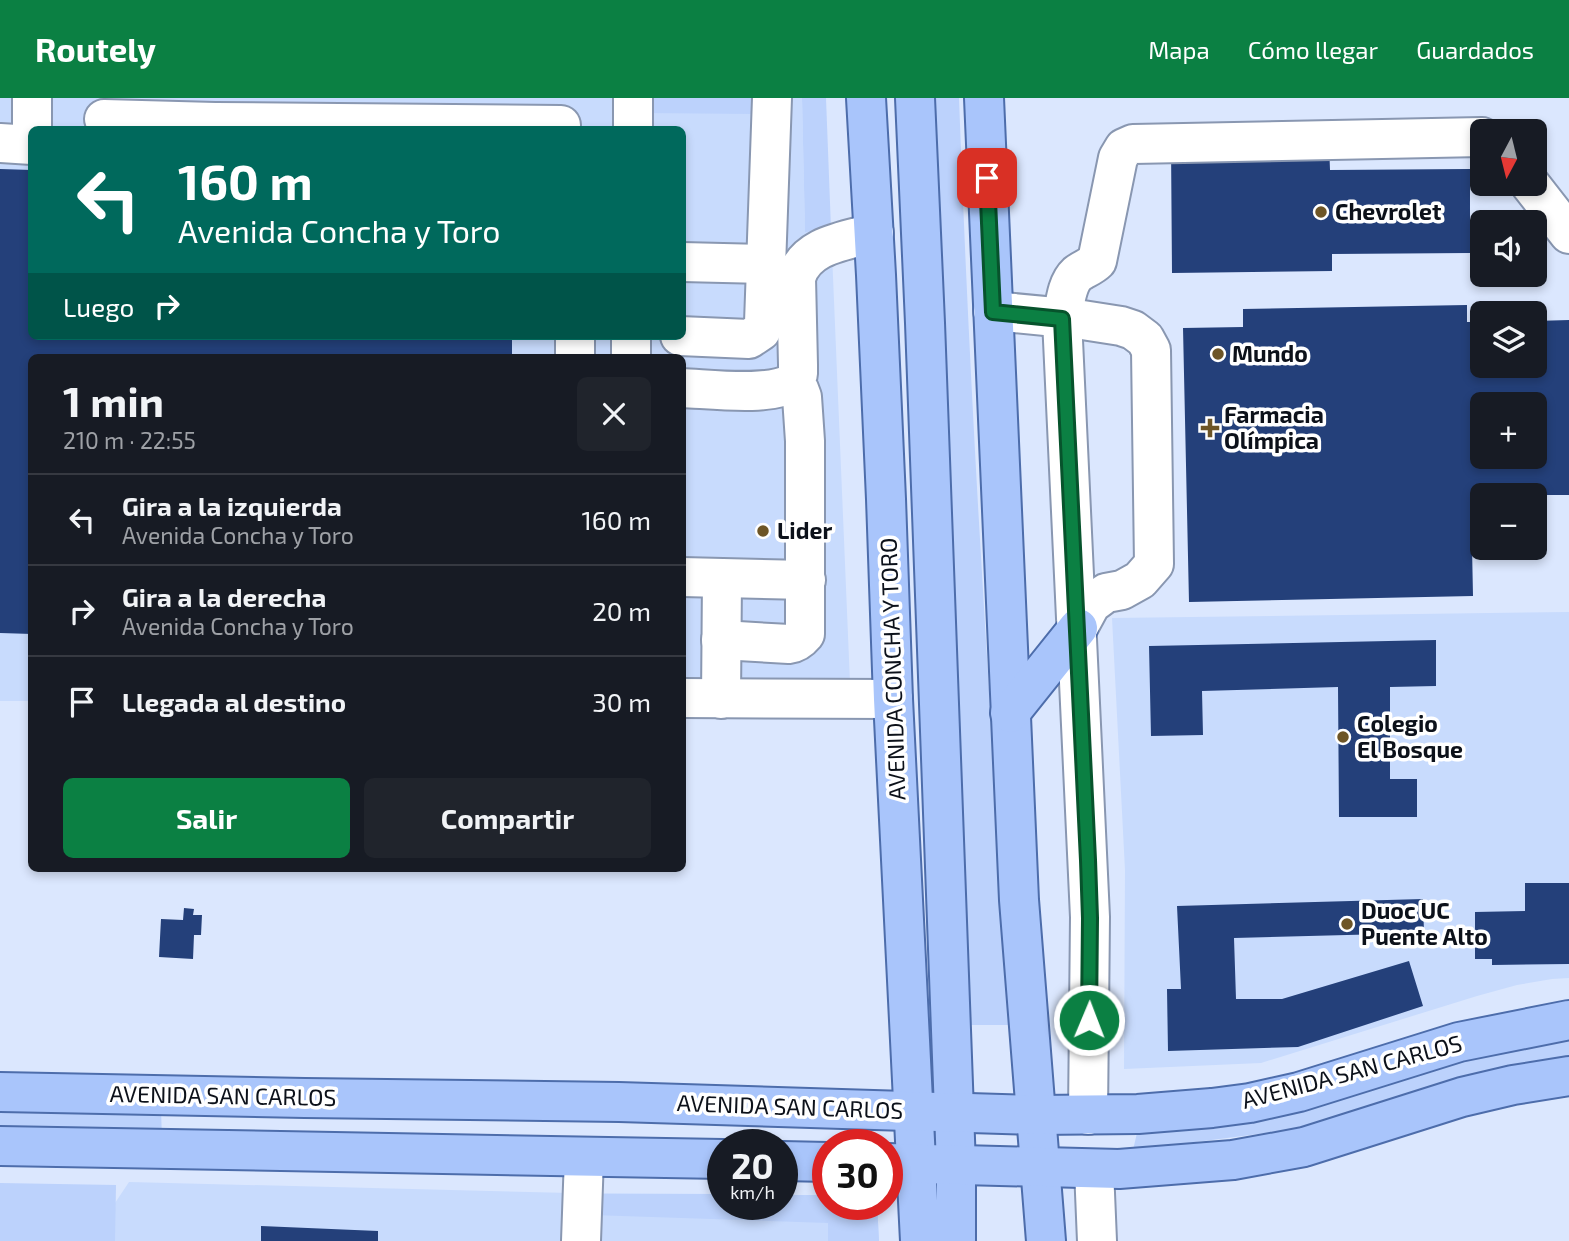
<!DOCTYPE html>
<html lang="es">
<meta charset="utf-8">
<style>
:root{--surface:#171b24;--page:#20242c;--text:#f1f3f6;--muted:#9ea1a6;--line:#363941;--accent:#0b8043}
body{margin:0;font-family:"Exo 2",sans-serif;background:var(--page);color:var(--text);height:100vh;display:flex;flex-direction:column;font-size:26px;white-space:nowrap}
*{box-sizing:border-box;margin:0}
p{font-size:23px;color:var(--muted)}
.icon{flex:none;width:38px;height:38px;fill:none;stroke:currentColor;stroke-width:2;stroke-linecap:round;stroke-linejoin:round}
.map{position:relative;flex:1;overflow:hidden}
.drawer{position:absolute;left:28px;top:256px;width:658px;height:518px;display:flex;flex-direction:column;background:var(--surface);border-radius:10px;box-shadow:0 4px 10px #0003}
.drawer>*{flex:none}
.banner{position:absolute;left:28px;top:28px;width:658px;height:214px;border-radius:10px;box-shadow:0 4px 10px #0003;background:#00695c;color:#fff;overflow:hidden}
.needle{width:46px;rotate:187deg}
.fabs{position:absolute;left:1470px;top:21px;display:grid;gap:14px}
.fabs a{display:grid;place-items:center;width:77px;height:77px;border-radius:10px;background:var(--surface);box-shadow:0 4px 10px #0003;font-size:35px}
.speed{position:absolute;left:707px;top:1031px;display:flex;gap:14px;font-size:35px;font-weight:700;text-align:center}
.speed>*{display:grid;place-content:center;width:91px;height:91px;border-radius:50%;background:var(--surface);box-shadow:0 4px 10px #0003;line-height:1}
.speed small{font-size:18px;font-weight:400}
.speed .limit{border:10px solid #d22;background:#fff;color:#111}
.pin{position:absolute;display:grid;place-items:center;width:60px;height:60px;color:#fff;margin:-30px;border-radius:14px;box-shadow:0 4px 10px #0006}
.me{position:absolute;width:77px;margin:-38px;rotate:1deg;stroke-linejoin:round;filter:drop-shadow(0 0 5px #0008)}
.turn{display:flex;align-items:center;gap:24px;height:147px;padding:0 35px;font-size:32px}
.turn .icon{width:91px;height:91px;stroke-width:2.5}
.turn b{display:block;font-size:49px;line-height:60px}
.then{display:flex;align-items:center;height:66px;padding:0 35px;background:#0003;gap:14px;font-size:26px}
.round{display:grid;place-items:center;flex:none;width:74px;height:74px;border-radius:10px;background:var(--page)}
.summary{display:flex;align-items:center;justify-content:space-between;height:119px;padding:0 35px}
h1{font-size:42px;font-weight:700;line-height:52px}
.action{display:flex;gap:14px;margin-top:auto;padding:14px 35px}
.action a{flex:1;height:80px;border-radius:10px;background:var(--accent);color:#fff;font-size:28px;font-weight:700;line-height:80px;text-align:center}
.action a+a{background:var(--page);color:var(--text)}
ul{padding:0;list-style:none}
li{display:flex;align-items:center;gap:21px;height:91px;padding:0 35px;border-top:2px solid var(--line)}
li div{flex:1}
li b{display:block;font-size:26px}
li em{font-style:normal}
header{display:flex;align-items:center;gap:42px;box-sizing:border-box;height:98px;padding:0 35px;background:var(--accent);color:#fff}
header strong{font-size:33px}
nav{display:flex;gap:38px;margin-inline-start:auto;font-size:24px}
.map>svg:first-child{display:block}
</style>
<header>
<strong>Routely</strong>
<nav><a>Mapa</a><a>Cómo llegar</a><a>Guardados</a></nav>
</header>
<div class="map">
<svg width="1569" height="1143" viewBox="0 0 1569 1143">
<rect width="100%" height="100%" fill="#dbe7fe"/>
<g fill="#c8dbfd" fill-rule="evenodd">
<path d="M 0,0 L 802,0 L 805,133 L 831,131 L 851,609 L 683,607 L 682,259 L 32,259 L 31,603 L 0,603 ZM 32,32 L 682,32 L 682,238 L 32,238 Z"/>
<path d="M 1569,514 L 1569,880 L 1552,881 L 1517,887 L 1477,898 L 1261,965 L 1124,971 L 1125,772 L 1112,520 Z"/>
<path d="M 129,1084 L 570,1095 L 723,1096 L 723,1106 L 782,1106 L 782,1097 L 828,1097 L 828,1106 L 877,1106 L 879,1143 L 115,1143 L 115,1105 Z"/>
</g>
<g fill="#bcd2fc">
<path d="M 644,0 L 753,0 L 753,16 L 644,15 Z"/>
<path d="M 802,0 L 826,0 L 831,131 L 805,134 Z"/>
<path d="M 932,0 L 959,0 C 970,310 990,618 1011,927 L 967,927 Z"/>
<path d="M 1569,941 L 1569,960 L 1384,1005 L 1289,1032 L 1133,1052 L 1137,1035 L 1481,954 Z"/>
<path d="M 0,1007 L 161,1011 L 162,1043 L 0,1038 Z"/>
<path d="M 0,1085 L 116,1087 L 115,1143 L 0,1143 Z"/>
<path d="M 593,1096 L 723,1096 L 723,1106 L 782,1106 L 782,1097 L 828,1097 L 828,1106 L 877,1106 L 879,1143 L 828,1143 L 828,1125 L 592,1117 Z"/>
</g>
<g fill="#24407a" fill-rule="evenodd">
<path d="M 1329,45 L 1330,72 L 1470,71 L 1470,155 L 1332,156 L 1332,173 L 1172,175 L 1171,47 Z"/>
<path d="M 0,71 L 32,72 L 32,238 L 512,238 L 512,259 L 32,259 L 32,536 L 0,535 Z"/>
<path d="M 1467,207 L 1467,224 L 1482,224 L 1482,268 L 1535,268 L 1535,223 L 1569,222 L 1569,397 L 1482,397 L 1482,399 L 1471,399 L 1473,498 L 1189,504 L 1183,230 L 1243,229 L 1243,211 ZM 1482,306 L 1535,306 L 1535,359 L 1482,359 Z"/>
<path d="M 1436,542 L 1436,588 L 1390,589 L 1390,681 L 1417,681 L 1417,719 L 1339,719 L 1338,589 L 1202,593 L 1203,637 L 1151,638 L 1149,548 Z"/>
<path d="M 1525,785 L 1569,785 L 1569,866 L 1492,867 L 1492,861 L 1475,861 L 1475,814 L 1525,813 Z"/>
<path d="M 1423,801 L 1424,835 L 1234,840 L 1236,901 L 1282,901 L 1409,863 L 1423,908 L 1298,949 L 1168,953 L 1167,891 L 1181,891 L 1177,808 Z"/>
<path d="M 184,810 L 194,811 L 193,817 L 202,817 L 201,837 L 194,837 L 193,861 L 159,859 L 161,821 L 183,822 Z"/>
<path d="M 261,1128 L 378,1133 L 378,1143 L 261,1143 Z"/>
</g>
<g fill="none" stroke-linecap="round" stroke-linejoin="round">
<g stroke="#8997b1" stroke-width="42">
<g id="minor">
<path d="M 104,21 L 215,24 L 561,27"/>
<path d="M 32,32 L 32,0"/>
<path d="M 633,32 L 633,0"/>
<path d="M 0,45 L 32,47"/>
<path d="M 1530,86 L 1569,136"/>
<path d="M 682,164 L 767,166"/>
<path d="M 993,213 L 1076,221 L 1121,228 L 1133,232 L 1145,241 L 1151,252 L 1154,466 L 1140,482 L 1122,492 L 1106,495 L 1091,506 L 1078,530"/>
<path d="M 575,238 L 575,259"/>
<path d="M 680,238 L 749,241 L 761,233 L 764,225 L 772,0"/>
<path d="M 631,259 L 631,238"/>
<path d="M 682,290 C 710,291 771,299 793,284"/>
<path d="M 682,479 L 806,482"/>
<path d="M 721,542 L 789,546 C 796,545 800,542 805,536 L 805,343 L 802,299 L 799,291 L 793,284 L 798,276 L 798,267 L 796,180 C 805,147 845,143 874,135"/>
<path d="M 682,600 L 893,601"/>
<path d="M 721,601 L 722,481"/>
<path d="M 1088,1017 L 1090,819 L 1062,221 C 1065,208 1066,186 1077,176 C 1083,171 1091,169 1097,163 L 1118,60 L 1124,50 L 1133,46 L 1482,39"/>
<path d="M 1094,1071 L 1097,1143"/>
<path d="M 581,1143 L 584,1059"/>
</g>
</g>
<g stroke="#4d6dab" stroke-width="42">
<g id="major">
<path d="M 866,0 L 876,177 L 886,401 L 893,601 L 920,1143"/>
<path d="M 915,0 L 925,225 L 956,1068 L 956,1143"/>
<path d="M 984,0 L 1019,802 L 1046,1143"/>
<path d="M 1010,615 L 1078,530"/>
<path d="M 0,994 L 305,1000 L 619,1004 L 1037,1017 L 1138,1016 L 1212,1010 L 1250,1005 L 1299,994 L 1459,944 L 1569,922"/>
<path d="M 0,1048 L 723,1061"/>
<path d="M 782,1063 L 828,1064"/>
<path d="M 887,1065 L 1119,1071 L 1233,1062 L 1304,1049 L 1462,999 L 1513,987 L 1569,978"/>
</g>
</g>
<use href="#minor" stroke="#fff" stroke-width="38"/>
<use href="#major" stroke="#a9c5fb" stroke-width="38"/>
</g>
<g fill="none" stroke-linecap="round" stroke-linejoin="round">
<g stroke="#07532c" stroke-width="18">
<path id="route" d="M 987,80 L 993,214 L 1062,221 L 1088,762 L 1090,820 L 1089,922"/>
</g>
<use href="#route" stroke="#0b8043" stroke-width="12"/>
</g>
<g fill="#6d5526" stroke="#fff" stroke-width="2.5">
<circle cx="1321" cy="114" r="7"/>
<circle cx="1218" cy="256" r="7"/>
<path d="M1206.5 319.5h7v7h7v7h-7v7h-7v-7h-7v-7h7z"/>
<circle cx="763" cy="433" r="7"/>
<circle cx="1343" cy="639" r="7"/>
<circle cx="1347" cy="826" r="7"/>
</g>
<g text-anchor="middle" stroke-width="7" stroke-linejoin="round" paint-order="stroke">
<g font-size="23" font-weight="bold" fill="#0c111a" stroke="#fff" text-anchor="start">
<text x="1335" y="122">Chevrolet</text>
<text x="1232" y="264">Mundo</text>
<text x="1224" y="325">Farmacia<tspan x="1224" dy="26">Olímpica</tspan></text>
<text x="777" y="441">Lider</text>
<text x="1357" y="634">Colegio<tspan x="1357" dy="26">El Bosque</tspan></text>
<text x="1361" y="821">Duoc UC<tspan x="1361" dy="26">Puente Alto</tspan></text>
</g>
<g font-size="23" fill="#0c111a" stroke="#fff">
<text transform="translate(893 571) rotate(-92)" y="8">AVENIDA CONCHA Y TORO</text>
<text transform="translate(1352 974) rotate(-15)" y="8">AVENIDA SAN CARLOS</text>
<text transform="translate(223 998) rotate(1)" y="8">AVENIDA SAN CARLOS</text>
<text transform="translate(790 1009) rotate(2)" y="8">AVENIDA SAN CARLOS</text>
</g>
</g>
</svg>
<div class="fabs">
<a><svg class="needle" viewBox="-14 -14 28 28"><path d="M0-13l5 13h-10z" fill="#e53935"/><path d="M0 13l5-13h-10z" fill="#9ea1a6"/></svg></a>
<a><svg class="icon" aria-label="sound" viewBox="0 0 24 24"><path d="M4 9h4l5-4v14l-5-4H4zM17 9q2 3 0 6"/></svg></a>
<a><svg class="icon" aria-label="layers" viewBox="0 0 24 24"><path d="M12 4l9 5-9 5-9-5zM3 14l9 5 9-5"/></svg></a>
<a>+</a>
<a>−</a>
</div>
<div class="speed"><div>20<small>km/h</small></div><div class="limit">30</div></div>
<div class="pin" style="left:987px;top:80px;background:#d93025"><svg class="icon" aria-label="arrive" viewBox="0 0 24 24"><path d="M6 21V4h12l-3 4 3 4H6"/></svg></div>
<svg class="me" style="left:1089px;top:922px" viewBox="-20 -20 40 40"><circle r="17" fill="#0b8043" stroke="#fff" stroke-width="3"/><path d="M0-11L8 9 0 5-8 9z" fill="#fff"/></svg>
<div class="banner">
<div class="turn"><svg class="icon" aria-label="left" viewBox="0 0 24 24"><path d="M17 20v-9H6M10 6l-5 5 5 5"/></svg><div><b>160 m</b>Avenida Concha y Toro</div></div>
<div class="then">Luego<svg class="icon" aria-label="right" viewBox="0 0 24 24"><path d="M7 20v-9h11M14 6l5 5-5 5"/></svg></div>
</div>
<section class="drawer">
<div class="summary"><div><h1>1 min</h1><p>210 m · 22:55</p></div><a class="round"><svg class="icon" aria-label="close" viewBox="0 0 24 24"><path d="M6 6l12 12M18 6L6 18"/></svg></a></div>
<ul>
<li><svg class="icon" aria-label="left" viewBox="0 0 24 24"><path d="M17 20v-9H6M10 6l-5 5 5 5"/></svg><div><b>Gira a la izquierda</b><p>Avenida Concha y Toro</p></div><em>160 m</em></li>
<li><svg class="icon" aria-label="right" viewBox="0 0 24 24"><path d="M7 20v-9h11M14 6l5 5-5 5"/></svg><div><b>Gira a la derecha</b><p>Avenida Concha y Toro</p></div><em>20 m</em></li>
<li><svg class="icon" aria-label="arrive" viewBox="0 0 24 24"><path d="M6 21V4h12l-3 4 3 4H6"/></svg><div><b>Llegada al destino</b></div><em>30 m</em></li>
</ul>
<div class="action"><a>Salir</a><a>Compartir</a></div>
</section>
</div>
